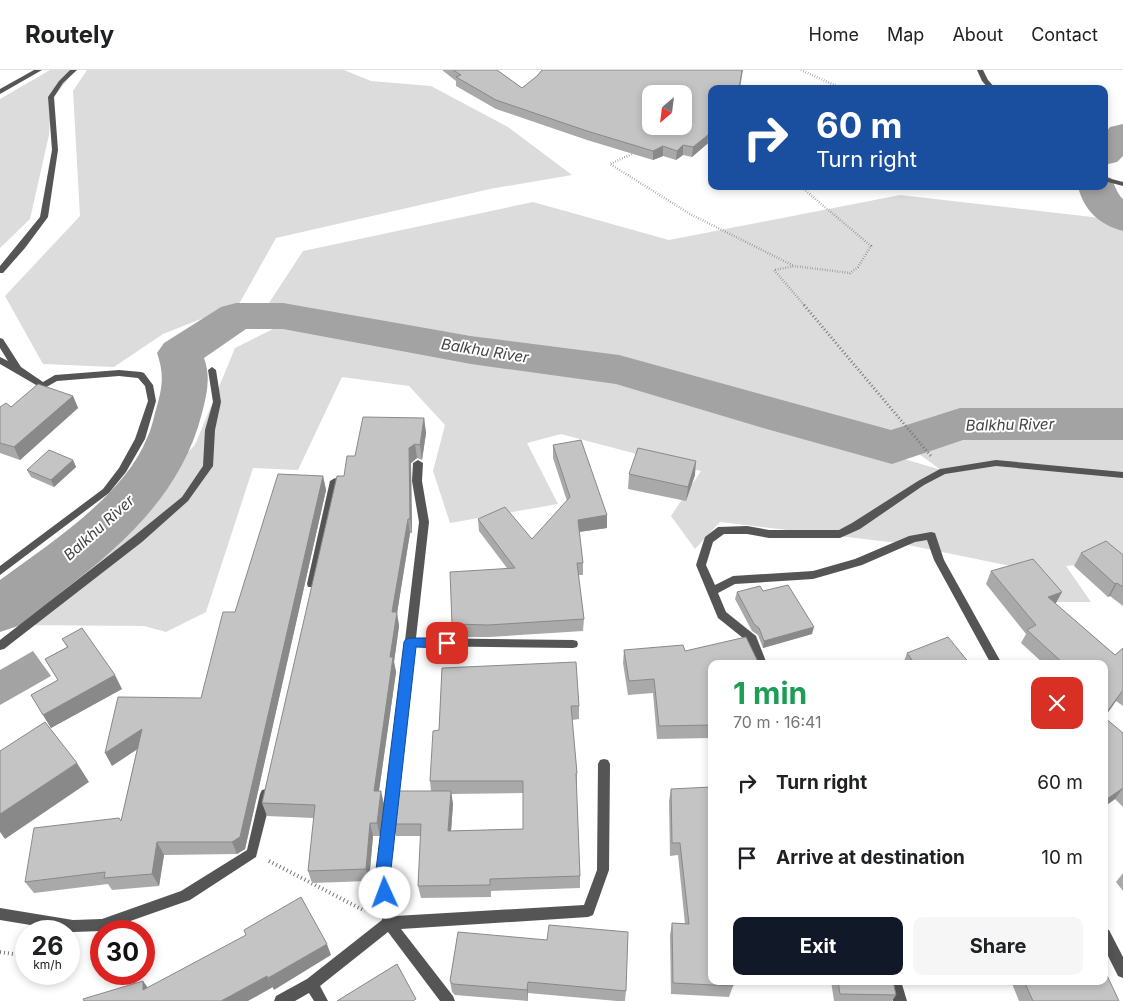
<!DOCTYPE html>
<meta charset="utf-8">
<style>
:root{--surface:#fff;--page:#f6f6f6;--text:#202124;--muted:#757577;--line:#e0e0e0;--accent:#111827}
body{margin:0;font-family:Inter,sans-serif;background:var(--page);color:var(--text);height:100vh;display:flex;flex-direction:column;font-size:19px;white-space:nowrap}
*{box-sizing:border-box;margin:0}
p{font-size:16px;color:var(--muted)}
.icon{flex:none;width:28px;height:28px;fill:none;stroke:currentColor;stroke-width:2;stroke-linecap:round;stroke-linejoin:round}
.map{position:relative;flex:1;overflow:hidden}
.details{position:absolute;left:708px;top:590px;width:400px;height:325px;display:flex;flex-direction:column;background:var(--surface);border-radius:10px;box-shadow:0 2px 8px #0003}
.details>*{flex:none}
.banner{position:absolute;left:708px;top:15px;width:400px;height:105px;border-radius:10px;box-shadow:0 2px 8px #0003;background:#1a4fa0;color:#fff;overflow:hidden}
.needle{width:32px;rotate:208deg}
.buttons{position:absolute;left:642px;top:15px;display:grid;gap:10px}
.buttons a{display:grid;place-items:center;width:50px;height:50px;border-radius:10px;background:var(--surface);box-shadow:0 2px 8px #0003;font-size:25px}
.speed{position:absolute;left:15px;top:850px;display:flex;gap:10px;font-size:25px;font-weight:700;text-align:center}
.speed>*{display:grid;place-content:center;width:65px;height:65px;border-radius:50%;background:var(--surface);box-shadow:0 2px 8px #0003;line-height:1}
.speed small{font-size:12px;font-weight:400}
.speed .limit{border:8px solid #d22;background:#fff;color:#111}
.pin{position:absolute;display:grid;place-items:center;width:42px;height:42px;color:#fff;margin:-21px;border-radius:10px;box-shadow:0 2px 8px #0006}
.me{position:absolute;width:55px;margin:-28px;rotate:358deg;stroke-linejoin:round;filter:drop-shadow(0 0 4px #0008)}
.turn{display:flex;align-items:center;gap:18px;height:105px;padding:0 25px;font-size:22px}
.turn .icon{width:65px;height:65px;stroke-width:2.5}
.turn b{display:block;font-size:35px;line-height:42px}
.round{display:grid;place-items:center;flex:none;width:52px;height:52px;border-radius:10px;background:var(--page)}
.summary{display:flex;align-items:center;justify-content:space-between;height:85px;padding:0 25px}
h1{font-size:30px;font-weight:700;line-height:38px;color:#1e9e55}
.cta{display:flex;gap:10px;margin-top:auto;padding:10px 25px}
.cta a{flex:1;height:58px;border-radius:10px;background:var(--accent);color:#fff;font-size:20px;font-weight:700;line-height:58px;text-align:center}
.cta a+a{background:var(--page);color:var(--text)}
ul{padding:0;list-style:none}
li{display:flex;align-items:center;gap:15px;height:75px;padding:0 25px}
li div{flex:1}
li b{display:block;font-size:19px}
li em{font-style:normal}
header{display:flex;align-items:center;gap:30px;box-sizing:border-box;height:70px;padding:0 25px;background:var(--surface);border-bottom:1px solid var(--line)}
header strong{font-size:24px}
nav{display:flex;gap:28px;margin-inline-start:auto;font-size:18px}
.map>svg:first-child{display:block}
</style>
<header>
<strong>Routely</strong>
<nav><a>Home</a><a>Map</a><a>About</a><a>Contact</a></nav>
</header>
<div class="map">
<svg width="1123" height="931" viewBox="0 0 1123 931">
<rect width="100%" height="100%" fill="#fff"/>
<g fill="#dcdcdc">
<path d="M 50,0 L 75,0 L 51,31 L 49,65 L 30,149 L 0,178 L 0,29 Z"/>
<path d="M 87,0 L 344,0 L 371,11 L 431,16 L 508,57 L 572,105 L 490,119 L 276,168 L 239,234 L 163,264 L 114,297 L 43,294 L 5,226 L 80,146 L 73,21 Z"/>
<path d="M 900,125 L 1118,150 L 1123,129 L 1123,491 L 1066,496 L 1091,532 L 1052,532 L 1025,499 L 898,473 L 720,452 L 695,479 L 671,446 L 701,401 L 561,364 L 527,373 L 558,434 L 450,453 L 433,401 L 445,355 L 409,316 L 342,307 L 298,400 L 253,398 L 206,542 L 166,562 L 144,556 L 16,555 L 195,375 L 235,278 L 289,251 L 427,277 L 625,305 L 941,400 L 893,365 L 606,288 L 269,233 L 303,181 L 533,132 L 669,170 Z"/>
</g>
<path fill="#a3a3a3" d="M 33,581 L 51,606 L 0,635 L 0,600 Z"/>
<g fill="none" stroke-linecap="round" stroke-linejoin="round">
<g fill="#a3a3a3" fill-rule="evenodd">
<path d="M 1123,54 L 1123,86 L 1117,92 L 1104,95 L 1104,64 L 1110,57 Z"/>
<path d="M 1104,106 L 1111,108 C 1115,115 1117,124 1123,129 L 1123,161 C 1100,155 1083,140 1078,116 L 1104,116 Z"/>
<path d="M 236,233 L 283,233 L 471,266 L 619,285 L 891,360 L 960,338 L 1123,338 L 1123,370 L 963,370 L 892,394 L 763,358 L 616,314 L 471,294 L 283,259 L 246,259 L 204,288 C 211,307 207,324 202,343 C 182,422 125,473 63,521 C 50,531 32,550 18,556 C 12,558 6,560 0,562 L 0,510 C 49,474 124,426 147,368 C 151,360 153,351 155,343 C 162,319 165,306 157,283 L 164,273 L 221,237 Z"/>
</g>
<g stroke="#777" stroke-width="2.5" stroke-dasharray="0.5 2" stroke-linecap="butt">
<path d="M 801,0 L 843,19"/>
<path d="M 634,83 L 610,94 L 690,144 L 794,196"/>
<path d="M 800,116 L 871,176 L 858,197 L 850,203 L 794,196 L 774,200 L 805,236"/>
</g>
<path stroke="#777" stroke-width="3" stroke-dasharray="1 2.5" stroke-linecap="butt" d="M 804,235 L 931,386"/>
<g stroke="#777" stroke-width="4" stroke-dasharray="1 3" stroke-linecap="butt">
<path d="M 269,791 L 365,841"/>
<path d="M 0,882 L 26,886"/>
</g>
<g fill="#555" fill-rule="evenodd">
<path d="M 34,0 L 42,0 L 0,24 L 0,19 Z"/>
<path d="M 70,0 L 77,0 L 63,13 L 54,27 L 58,80 L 48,147 L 25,178 L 3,203 L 0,203 L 0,196 L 40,147 L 52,80 L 48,27 L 59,11 Z"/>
<path d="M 977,0 L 983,0 L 988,10 L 996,19 L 989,19 L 982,11 Z"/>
<path d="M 1104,107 L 1123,112 L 1123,116 L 1104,111 Z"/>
<path d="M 0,268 L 3,269 L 21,297 L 43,312 L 55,305 L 119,300 L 141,302 L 144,303 L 153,315 L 156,331 L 145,369 L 126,402 L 109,423 L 0,505 L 0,496 L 103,419 L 119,398 L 135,369 L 148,331 L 145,316 L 138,308 L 119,306 L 57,311 L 43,319 L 0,294 L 0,287 L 8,291 L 0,278 Z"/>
<path d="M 212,297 L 216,300 L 221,332 L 215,360 L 213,396 L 188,431 L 142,472 L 4,579 L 0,580 L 0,570 L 134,466 L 182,427 L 203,396 L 205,360 L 213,332 L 208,300 Z"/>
<path d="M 418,390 L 423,393 L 422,411 L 429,452 L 416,568 L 573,570 L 577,571 L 578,574 L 577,577 L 573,578 L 415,576 L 389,808 L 395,846 L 584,835 L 597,800 L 598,694 L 600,690 L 604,689 L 608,690 L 610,694 L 609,800 L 593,845 L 588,847 L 401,859 L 453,926 L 455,931 L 440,931 L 388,862 L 320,916 L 328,931 L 314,931 L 309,923 L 295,931 L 274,931 L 276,926 L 307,909 L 382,850 L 377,808 L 419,452 L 412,411 L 413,393 Z"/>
<path d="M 996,390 L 1123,402 L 1123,408 L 996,396 L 945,404 L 924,415 L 860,459 L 840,468 L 769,468 L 747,464 L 724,464 L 713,472 L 706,495 L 715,515 L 733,506 L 813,501 L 855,489 L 909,466 L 931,462 L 935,463 L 944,490 L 1002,594 L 991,594 L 934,490 L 927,470 L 915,472 L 862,495 L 813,509 L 735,514 L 718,523 L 726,542 L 756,566 L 767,594 L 756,594 L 748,572 L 718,548 L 696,495 L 705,467 L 718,457 L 747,456 L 769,460 L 839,460 L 852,453 L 918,411 L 940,399 Z"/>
<path d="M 335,408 L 340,411 L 317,514 L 316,517 L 308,517 L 307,514 L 330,411 Z"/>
<path d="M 266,719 L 270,720 L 272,724 L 256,787 L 190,830 L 102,861 L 73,862 L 0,850 L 0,838 L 73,850 L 102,849 L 181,821 L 247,780 L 260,724 L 262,720 Z"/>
<path d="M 1104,859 L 1109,860 L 1123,887 L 1123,908 L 1118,906 L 1104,878 Z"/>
<path d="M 887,911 L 901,911 L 907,931 L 893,931 Z"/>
</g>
</g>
<g fill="#a9a9a9" fill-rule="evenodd">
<path d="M 442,0 L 497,0 L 522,18 L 537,6 L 542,0 L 743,0 L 740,19 L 711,19 L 711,75 L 707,74 L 692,87 L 683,85 L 676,90 L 663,86 L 653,90 L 587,70 L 496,39 L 456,16 L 456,11 Z"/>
<path d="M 73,326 L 78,338 L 20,390 L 0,383 L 0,336 L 0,337 L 11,337 Z"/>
<path d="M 424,348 L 426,363 L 422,390 L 417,388 L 411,393 L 412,463 L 410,463 L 397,543 L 399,556 L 394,592 L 396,602 L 379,721 L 384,734 L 380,766 L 373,766 L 369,811 L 312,813 L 308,801 L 314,748 L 267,746 L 262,733 L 344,406 L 355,386 Z"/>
<path d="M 553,375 L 607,458 L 579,462 L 583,493 L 583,505 L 578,505 L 584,549 L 583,561 L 489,567 L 453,567 L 452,554 L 507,498 L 479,461 L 478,449 L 532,469 L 567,431 L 553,388 Z"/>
<path d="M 73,390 L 76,397 L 54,417 L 31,407 L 27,400 Z"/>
<path d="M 629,404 L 695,405 L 686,431 L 628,419 Z"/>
<path d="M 323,406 L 326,420 L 245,779 L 237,784 L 164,785 L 159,816 L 112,820 L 108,814 L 34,823 L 25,812 L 121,751 L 137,679 L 112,696 L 201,628 L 235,542 Z"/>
<path d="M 1081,483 L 1123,485 L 1123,536 L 1110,526 L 1108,527 L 1074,496 Z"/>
<path d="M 991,501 L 1056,534 L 1115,585 L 1123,578 L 1123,636 L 1116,631 L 1104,648 L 1123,663 L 1123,737 L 1115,729 L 1104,737 L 1104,594 L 1044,594 L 1021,573 L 1026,564 L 986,514 Z"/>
<path d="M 763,521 L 812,564 L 763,578 L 758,565 L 752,561 L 735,529 L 737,522 Z"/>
<path d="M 62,569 L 122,619 L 51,658 L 31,625 L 58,610 L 45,589 L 67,577 Z"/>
<path d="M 624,580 L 685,581 L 711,594 L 711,668 L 657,669 L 653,623 L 628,625 L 623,593 Z"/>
<path d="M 907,583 L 970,594 L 903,594 Z"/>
<path d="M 442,598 L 579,636 L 579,649 L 572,650 L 577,703 L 577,716 L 576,716 L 580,806 L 580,818 L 491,821 L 491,827 L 421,828 L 418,816 L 421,766 L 396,766 L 393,754 L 431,721 L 430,711 L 439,660 ZM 523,723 L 523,759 L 451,761 L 453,734 L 451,724 Z"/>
<path d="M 671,719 L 733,916 L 729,927 L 671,924 L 670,865 L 672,853 L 685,854 L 678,785 L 670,786 L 669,731 Z"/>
<path d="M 1123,803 L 1123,821 L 1116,812 Z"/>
<path d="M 458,862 L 626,921 L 625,931 L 617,931 L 528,923 L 528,931 L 455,925 L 452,922 L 450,911 Z"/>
<path d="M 831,911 L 893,911 L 896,925 L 892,931 L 834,931 Z"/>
<path d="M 1011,911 L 1104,911 L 1119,931 L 1019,931 Z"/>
</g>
<g fill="#898989">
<path d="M 708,65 L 707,74 L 692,87 L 693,77 Z"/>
<path d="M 683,75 L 683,85 L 676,90 L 677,81 Z"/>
<path d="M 663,76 L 663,86 L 653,90 L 653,81 Z"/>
<path d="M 73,326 L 78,338 L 20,390 L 14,377 Z"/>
<path d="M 424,348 L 426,363 L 422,390 L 420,375 Z"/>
<path d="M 415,374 L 417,388 L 411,393 L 412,463 L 410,449 L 409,378 Z"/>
<path d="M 73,390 L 76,397 L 54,417 L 51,410 Z"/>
<path d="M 696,391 L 695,405 L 686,431 L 688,417 Z"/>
<path d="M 323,406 L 326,420 L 245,779 L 237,784 L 232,772 Z"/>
<path d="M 607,445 L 607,458 L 578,462 L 578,450 Z"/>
<path d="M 408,449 L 410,463 L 397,543 L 399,556 L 394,592 L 396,602 L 377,734 L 374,721 L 390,587 L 392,542 Z"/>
<path d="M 1117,513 L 1110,526 L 1108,527 L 1115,514 Z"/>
<path d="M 1062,522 L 1055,535 L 1048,527 Z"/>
<path d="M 814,557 L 812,564 L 763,578 L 764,571 Z"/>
<path d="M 115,605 L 122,619 L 51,658 L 43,645 Z"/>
<path d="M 1123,620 L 1116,631 L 1104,648 L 1104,646 Z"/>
<path d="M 142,659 L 148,672 L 112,696 L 105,683 Z"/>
<path d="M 77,693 L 89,712 L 5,769 L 0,762 L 0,744 Z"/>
<path d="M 1123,718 L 1115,729 L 1104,737 L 1104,731 Z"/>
<path d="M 381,721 L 384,734 L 380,766 L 377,753 Z"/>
<path d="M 451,721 L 453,734 L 450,774 L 448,761 Z"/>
<path d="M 370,753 L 373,766 L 369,811 L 366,799 Z"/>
<path d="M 157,772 L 164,785 L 159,816 L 152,804 Z"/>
<path d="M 327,874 L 331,885 L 274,920 L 268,908 Z"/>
<path d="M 267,906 L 273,917 L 248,931 L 221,931 Z"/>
<path d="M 143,911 L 151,922 L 143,920 Z"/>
<path d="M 528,912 L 528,931 L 527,920 Z"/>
</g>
<g fill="#c4c4c4" stroke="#898989" fill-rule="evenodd">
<path d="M 453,0 L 497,0 L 522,18 L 537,6 L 542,0 L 742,0 L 739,19 L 711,19 L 711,66 L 708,65 L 693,77 L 683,75 L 677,81 L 663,76 L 653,81 L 587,61 L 496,30 L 456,7 L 461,5 ZM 651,24 L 684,24 L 684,56 L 651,56 Z"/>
<path d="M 38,314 L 73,326 L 14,377 L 0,373 L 0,337 L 6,333 L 11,337 Z"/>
<path d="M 363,347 L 424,348 L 420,375 L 415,374 L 409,378 L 410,449 L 408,449 L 392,542 L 397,542 L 390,587 L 393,587 L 374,721 L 381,721 L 377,753 L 370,753 L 366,799 L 308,801 L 315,735 L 262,733 L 337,406 L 344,406 L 347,386 L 355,386 Z"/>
<path d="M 581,370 L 607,445 L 578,450 L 583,493 L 577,493 L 584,549 L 488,555 L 452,554 L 450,502 L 515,498 L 478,449 L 505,437 L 532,469 L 570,427 L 553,375 Z"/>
<path d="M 638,378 L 696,391 L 688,417 L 629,404 Z"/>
<path d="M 49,380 L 73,390 L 51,410 L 27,400 Z"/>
<path d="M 278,404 L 323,406 L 240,767 L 232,772 L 157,772 L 152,804 L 104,808 L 105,802 L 25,812 L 34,758 L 119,748 L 121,751 L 142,659 L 105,683 L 118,627 L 201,628 L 223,542 L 235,542 Z"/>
<path d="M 1106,471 L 1123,485 L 1123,517 L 1117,513 L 1115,514 L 1081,483 Z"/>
<path d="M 1033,489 L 1062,522 L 1048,527 L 1115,585 L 1123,578 L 1123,620 L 1104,646 L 1104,594 L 1064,594 L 1027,560 L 1036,555 L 991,501 Z"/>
<path d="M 788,515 L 814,557 L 764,571 L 759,558 L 754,554 L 737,522 L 760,516 L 763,521 Z"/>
<path d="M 82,558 L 115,605 L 43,645 L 31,625 L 58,610 L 45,589 L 68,577 L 62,569 Z"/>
<path d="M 746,567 L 759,594 L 711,594 L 711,655 L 659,656 L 654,609 L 629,611 L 624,580 L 683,575 L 685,581 Z"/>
<path d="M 948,567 L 970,594 L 915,594 L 907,583 Z"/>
<path d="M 576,592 L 579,636 L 571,636 L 577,703 L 576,703 L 580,806 L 490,809 L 490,815 L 418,816 L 421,754 L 393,754 L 397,721 L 451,721 L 448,761 L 523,759 L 523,711 L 430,711 L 433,661 L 439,660 L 442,598 Z"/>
<path d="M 1104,647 L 1123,663 L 1123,718 L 1104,731 Z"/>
<path d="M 45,652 L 77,693 L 0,744 L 0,681 Z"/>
<path d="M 711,717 L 711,911 L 732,911 L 733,916 L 673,913 L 672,853 L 689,854 L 680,773 L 672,773 L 671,719 Z"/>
<path d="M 301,827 L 327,874 L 268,908 L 267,906 L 221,931 L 84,931 L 83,929 L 143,911 L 143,920 L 246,865 L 244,860 Z"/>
<path d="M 549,855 L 628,862 L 626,921 L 528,912 L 527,920 L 453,914 L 450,911 L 458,862 L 547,870 Z"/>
<path d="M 397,894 L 416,929 L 413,931 L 337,931 Z"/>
<path d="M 1104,899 L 1119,931 L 1033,931 L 1024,911 L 1104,911 Z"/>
<path d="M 838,911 L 893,911 L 896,925 L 840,924 Z"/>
</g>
<path fill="#1a73e8" stroke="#114b97" d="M 411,568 L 447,568 L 451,569 L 453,573 L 451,576 L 447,578 L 416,577 L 390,808 L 392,823 L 390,828 L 385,830 L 380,828 L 375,808 L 404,572 L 406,569 Z"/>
<g text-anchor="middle" stroke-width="4" stroke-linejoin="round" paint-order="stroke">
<g font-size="15" font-style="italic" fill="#444" stroke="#fff">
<text transform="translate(485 281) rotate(9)" y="5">Balkhu River</text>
<text transform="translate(1010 355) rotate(-1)" y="5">Balkhu River</text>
<text transform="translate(99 458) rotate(-42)" y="5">Balkhu River</text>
</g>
</g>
</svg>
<div class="buttons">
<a><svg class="needle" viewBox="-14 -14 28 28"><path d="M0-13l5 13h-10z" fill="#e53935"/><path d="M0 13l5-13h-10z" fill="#757577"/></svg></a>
</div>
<div class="speed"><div>26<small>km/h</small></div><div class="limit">30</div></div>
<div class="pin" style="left:447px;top:573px;background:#d93025"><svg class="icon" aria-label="arrive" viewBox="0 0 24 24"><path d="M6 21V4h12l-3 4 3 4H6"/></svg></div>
<svg class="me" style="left:385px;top:823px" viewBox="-20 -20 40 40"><circle r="19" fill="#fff"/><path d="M0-13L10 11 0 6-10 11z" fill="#1a73e8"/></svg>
<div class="banner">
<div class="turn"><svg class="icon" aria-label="right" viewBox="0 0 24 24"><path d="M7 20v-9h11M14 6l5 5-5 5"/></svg><div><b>60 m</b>Turn right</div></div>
</div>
<section class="details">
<div class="summary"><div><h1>1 min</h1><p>70 m · 16:41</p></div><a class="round" style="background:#d93025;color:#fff"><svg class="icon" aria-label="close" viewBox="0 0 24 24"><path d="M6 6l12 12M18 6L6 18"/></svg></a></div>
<ul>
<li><svg class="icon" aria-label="right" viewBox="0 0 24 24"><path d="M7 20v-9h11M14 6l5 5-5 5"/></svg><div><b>Turn right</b></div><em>60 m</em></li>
<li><svg class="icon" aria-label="arrive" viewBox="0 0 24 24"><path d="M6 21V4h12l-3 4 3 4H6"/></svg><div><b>Arrive at destination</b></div><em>10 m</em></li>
</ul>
<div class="cta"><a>Exit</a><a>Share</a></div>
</section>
</div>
